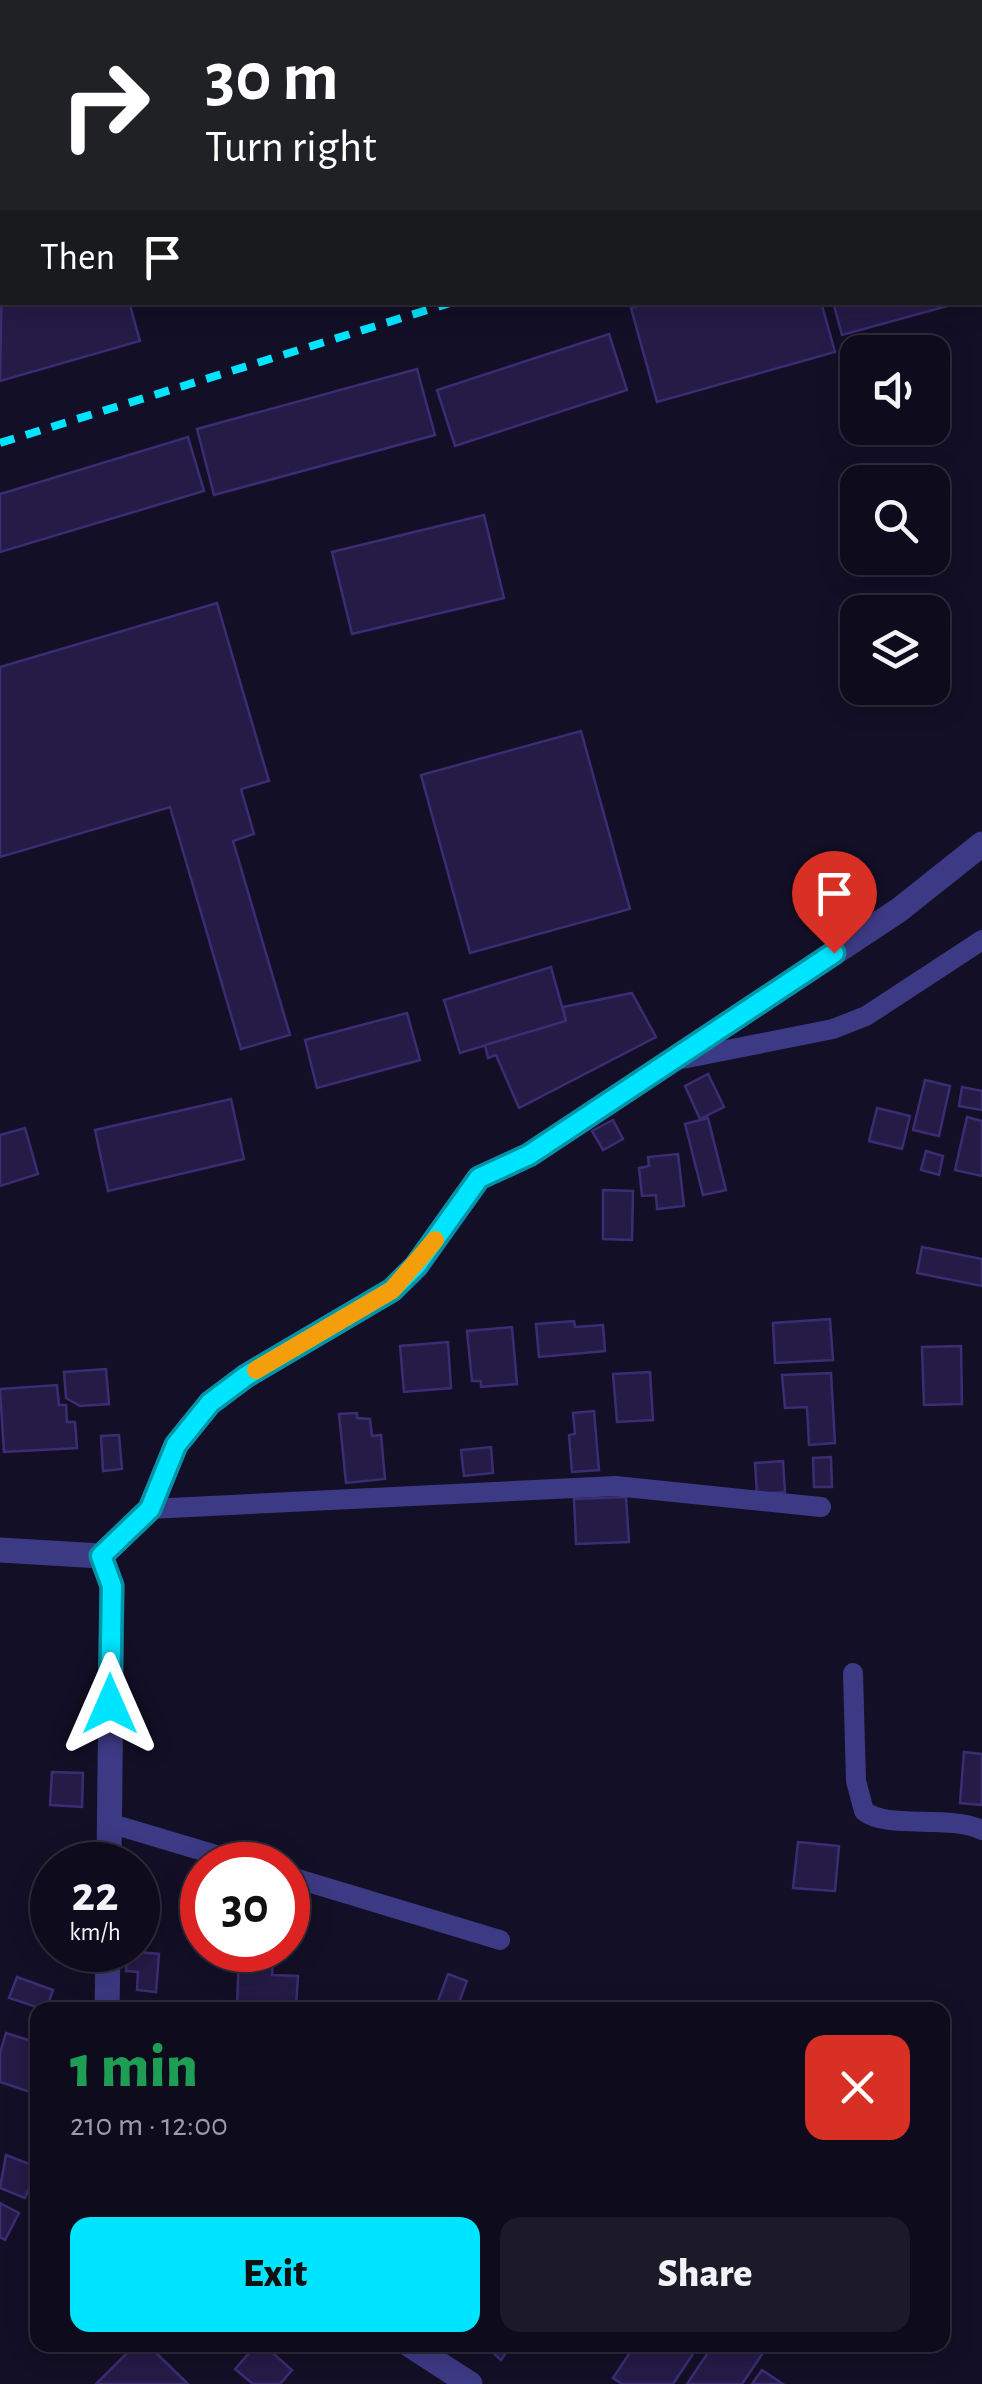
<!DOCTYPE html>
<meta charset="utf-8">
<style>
:root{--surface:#0e0b1c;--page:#1c1929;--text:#f1f3f6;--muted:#9b9ba3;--line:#2e2b3b;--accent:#00e5ff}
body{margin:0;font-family:"Alegreya Sans",sans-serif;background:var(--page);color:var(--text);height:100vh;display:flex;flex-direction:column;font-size:38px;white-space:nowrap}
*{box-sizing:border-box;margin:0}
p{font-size:32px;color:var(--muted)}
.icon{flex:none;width:55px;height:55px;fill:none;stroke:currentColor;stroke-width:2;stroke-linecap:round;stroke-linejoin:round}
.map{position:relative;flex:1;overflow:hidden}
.details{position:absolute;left:30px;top:2002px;width:920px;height:350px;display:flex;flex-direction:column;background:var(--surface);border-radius:20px;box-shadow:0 5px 25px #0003,0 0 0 2px var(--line)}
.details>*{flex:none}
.hud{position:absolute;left:0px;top:0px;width:982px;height:305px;box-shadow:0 5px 25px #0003,0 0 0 2px var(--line);background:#202124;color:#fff;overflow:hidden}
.fabs{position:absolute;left:840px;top:335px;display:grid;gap:20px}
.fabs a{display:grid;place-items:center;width:110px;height:110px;border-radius:20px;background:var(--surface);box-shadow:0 5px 25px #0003,0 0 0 2px var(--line);font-size:50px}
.speed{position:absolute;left:30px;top:1842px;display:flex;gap:20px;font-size:50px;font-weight:700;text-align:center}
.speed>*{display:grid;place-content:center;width:130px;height:130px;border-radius:50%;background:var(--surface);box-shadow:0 5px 25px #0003,0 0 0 2px var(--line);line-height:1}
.speed small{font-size:25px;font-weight:400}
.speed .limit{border:15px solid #d22;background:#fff;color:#111}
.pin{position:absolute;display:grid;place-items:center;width:85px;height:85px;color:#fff;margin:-102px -42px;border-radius:50% 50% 50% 0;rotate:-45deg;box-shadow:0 0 10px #0007}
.pin .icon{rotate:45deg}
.me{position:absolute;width:110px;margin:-55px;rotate:0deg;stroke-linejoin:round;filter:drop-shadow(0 0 8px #0008)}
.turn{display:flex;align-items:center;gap:35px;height:210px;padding:0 40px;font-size:45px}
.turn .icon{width:130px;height:130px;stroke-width:2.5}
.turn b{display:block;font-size:70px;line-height:85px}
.then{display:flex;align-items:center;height:95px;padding:0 40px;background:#0003;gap:20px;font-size:38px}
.round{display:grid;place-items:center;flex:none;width:105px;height:105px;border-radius:20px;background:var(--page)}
.headline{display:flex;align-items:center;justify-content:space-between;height:170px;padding:0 40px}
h1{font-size:60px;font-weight:800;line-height:75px;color:#1e9e55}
.button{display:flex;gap:20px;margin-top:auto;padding:20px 40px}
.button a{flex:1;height:115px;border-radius:20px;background:var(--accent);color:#111;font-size:40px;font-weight:800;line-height:115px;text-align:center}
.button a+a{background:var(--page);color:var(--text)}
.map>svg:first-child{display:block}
</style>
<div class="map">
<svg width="982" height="2384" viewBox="0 0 982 2384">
<rect width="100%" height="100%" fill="#130f26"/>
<g fill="#241b47" stroke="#3b2d73" stroke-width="2.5">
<path d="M 832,0 L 971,0 L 972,2 L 823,2 Z"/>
<path d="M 2,268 L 2,302 L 129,302 L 140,341 L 0,381 Z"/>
<path d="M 650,302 L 821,302 L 835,352 L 657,402 L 631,308 Z"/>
<path d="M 833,302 L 962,302 L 842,335 Z"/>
<path d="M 609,334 L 627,390 L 455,446 L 437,390 Z"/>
<path d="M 417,369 L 435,435 L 214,495 L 197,429 Z"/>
<path d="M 188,437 L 204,491 L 0,552 L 0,494 Z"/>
<path d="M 484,515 L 504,598 L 352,634 L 332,552 Z"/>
<path d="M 217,603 L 269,781 L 241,789 L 254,834 L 233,841 L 290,1035 L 241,1049 L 170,807 L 0,857 L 0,667 Z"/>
<path d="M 581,731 L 630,909 L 470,953 L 421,775 Z"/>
<path d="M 551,967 L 566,1021 L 460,1053 L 444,1000 Z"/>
<path d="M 632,993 L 656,1037 L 519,1108 L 496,1055 L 488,1058 L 485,1045 L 566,1021 L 563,1007 Z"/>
<path d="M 407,1013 L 420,1060 L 317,1088 L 305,1040 Z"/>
<path d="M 708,1074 L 724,1107 L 700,1119 L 685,1086 Z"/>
<path d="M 925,1080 L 950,1086 L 939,1136 L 913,1130 Z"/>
<path d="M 962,1087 L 982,1091 L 982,1110 L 959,1106 Z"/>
<path d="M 231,1099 L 244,1159 L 108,1191 L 95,1130 Z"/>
<path d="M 877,1108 L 910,1116 L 902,1149 L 869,1141 Z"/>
<path d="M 967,1117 L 982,1121 L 982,1176 L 955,1170 Z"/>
<path d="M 708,1118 L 726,1190 L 703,1195 L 685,1124 Z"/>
<path d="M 613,1120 L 623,1139 L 603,1150 L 592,1131 Z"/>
<path d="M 25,1128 L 38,1174 L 0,1186 L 0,1135 Z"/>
<path d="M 926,1151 L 943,1156 L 939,1175 L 921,1170 Z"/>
<path d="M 678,1154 L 684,1206 L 657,1209 L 656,1195 L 642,1196 L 639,1168 L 649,1166 L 648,1157 Z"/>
<path d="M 603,1190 L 633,1191 L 632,1240 L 603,1239 Z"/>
<path d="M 922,1247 L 982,1259 L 982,1286 L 917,1273 Z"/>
<path d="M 830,1319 L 833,1360 L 775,1363 L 773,1323 Z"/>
<path d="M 574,1321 L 575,1327 L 603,1325 L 605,1351 L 539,1357 L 536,1324 Z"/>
<path d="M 512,1327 L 517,1384 L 481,1387 L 481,1381 L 472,1381 L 467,1331 Z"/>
<path d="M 448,1342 L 451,1388 L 404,1392 L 400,1346 Z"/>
<path d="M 961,1346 L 962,1404 L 924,1405 L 922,1347 Z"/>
<path d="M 106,1369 L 109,1404 L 80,1406 L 66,1398 L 64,1372 Z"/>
<path d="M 650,1372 L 653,1420 L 617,1422 L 613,1374 Z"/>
<path d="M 831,1373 L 835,1443 L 809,1445 L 807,1407 L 785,1408 L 782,1375 Z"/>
<path d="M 57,1385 L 59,1405 L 66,1405 L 67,1422 L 75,1422 L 77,1448 L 4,1452 L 0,1389 Z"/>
<path d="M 594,1411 L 599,1470 L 572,1472 L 569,1435 L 575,1434 L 573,1413 Z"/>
<path d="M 357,1413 L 357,1418 L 370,1419 L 372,1436 L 381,1435 L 385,1479 L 346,1483 L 339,1414 Z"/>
<path d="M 119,1435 L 122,1469 L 103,1471 L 101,1436 Z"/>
<path d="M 491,1447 L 493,1473 L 464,1476 L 461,1450 Z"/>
<path d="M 831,1457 L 832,1487 L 814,1487 L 813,1458 Z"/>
<path d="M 783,1461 L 785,1492 L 757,1494 L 755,1463 Z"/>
<path d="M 626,1497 L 629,1542 L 576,1544 L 574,1499 Z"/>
<path d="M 964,1752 L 982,1754 L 982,1805 L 960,1803 Z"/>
<path d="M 52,1772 L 83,1773 L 82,1807 L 50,1805 Z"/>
<path d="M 798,1842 L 839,1846 L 835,1891 L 793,1888 Z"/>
<path d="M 239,1950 L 274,1950 L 272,1975 L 298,1976 L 296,2007 L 324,2010 L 237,2010 Z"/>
<path d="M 127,1951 L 159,1954 L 156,1992 L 137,1990 L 138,1972 L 126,1971 Z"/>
<path d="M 448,1974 L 467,1981 L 456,2010 L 437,2004 Z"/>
<path d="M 17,1977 L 53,1990 L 46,2010 L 9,1998 Z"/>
<path d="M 6,2033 L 38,2043 L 36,2094 L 0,2082 L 0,2053 Z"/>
<path d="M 6,2155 L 37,2167 L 25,2198 L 0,2188 Z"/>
<path d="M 0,2203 L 19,2213 L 5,2240 L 0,2237 Z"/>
<path d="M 135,2345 L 148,2345 L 188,2384 L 96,2384 Z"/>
<path d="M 256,2345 L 264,2345 L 292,2370 L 280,2384 L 253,2384 L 235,2369 Z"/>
<path d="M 484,2345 L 511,2345 L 501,2360 Z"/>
<path d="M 635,2345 L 692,2345 L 697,2348 L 673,2384 L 622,2384 L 613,2378 Z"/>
<path d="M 713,2345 L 752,2345 L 763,2353 L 742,2384 L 687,2384 Z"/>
<path d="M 762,2370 L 783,2384 L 752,2384 Z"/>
</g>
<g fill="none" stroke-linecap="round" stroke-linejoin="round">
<g stroke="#3d3a85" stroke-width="20">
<path d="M 68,0 L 78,2"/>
<path d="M 677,1060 L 833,1029 L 866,1016 L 982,940"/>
<path d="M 150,1509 L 615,1486 L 821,1507"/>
<path d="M 853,1673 L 856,1781 L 864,1811 C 887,1830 948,1814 982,1830"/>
<path d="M 109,1823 L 250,1865"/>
<path d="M 288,1876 L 500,1940"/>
</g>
<g stroke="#3d3a85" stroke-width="25">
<path d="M 0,1550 L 101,1556 L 150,1509 L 176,1445 L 210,1403 L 246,1376 L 392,1290 L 416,1267 L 479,1178 L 529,1155 L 899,910 L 982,844"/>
<path d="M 101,1556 L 112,1585 L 109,1865"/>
<path d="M 107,2010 L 108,1950"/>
<path d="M 410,2345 L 470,2384"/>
</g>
<g stroke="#3d3a85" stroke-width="25">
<path d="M 480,0 L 480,2"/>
<path d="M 980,131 L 982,131"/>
</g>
<g stroke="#00e5ff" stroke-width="8" stroke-dasharray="15 12" stroke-linecap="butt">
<path d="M 980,169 L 982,169"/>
<path d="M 980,196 L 982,196"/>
<path d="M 0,237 L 2,236"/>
<path d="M 0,443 L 453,302"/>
</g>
</g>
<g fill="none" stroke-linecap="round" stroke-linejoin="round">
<g stroke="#0095a6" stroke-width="25">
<path id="route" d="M 110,1704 L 112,1586 L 101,1556 L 150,1509 L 176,1445 L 210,1403 L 246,1376 L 392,1290 L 416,1266 L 479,1178 L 529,1155 L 834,953"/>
</g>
<use href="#route" stroke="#00e5ff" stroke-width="18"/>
<path stroke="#f59e0b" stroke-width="18" d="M 256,1370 L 392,1290 L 435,1240"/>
</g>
</svg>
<div class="fabs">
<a><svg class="icon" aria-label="sound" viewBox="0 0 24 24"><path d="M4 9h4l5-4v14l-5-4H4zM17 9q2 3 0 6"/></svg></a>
<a><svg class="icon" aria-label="search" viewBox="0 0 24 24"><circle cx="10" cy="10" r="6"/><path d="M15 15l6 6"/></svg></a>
<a><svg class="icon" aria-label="layers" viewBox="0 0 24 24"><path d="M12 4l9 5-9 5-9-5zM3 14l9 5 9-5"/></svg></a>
</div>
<div class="speed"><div>22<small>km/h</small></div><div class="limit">30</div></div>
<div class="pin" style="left:834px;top:953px;background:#d93025"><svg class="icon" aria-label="arrive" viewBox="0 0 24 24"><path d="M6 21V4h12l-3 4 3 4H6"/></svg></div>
<svg class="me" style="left:110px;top:1704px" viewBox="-20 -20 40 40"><path d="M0-17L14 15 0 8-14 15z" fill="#00e5ff" stroke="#fff" stroke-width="4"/></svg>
<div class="hud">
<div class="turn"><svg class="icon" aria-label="right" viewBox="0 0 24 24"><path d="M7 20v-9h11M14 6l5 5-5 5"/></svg><div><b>30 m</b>Turn right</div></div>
<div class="then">Then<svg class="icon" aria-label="arrive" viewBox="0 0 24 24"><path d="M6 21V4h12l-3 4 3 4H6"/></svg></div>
</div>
<section class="details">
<div class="headline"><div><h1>1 min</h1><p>210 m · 12:00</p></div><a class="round" style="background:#d93025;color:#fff"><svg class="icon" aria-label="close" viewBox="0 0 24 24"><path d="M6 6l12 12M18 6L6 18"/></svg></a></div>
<div class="button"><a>Exit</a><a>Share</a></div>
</section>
</div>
